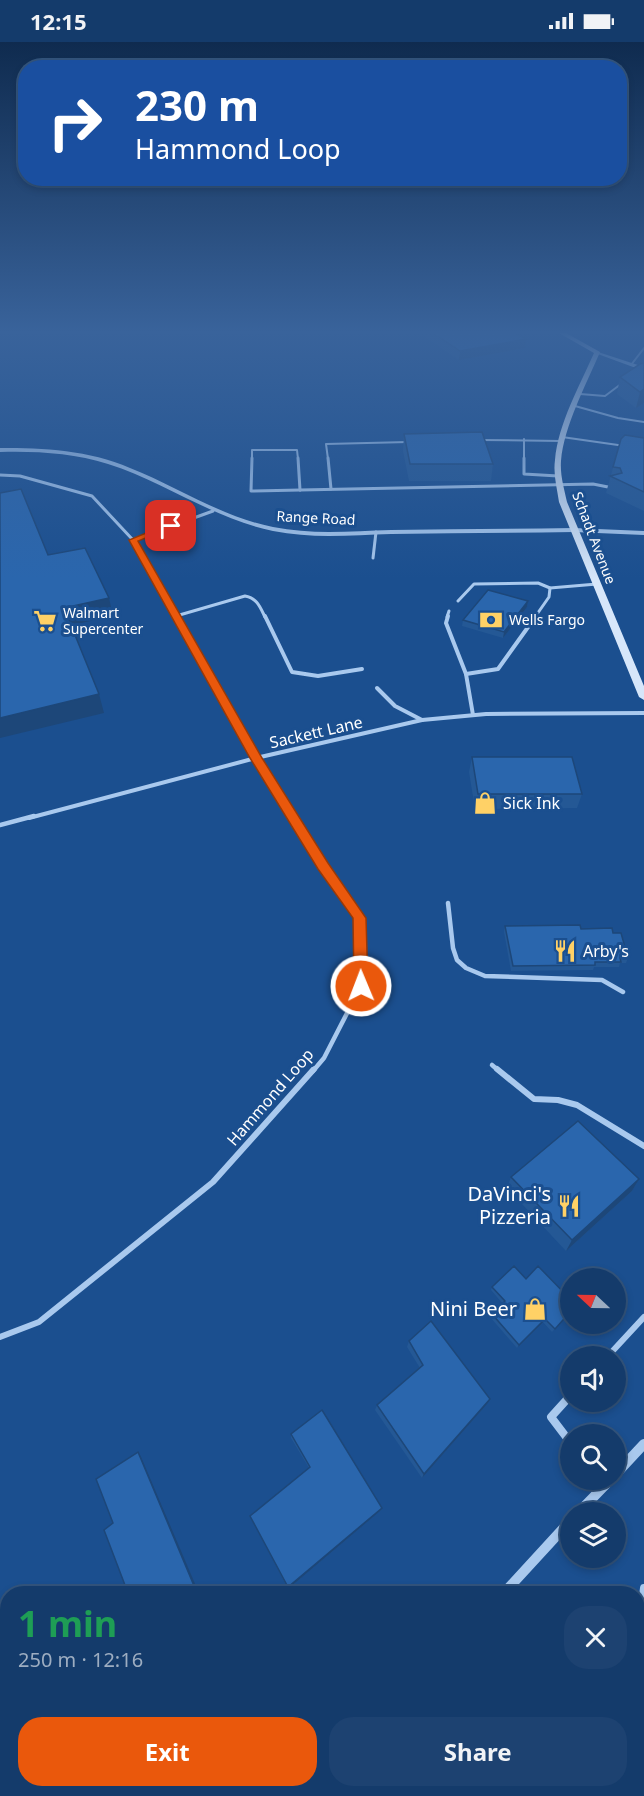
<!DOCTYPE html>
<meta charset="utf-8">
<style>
:root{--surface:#143b6b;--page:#1d4271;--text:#f1f3f6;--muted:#9dadc1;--line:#33557e;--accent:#ea580c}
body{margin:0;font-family:"Noto Sans",sans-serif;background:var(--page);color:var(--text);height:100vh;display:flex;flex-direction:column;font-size:22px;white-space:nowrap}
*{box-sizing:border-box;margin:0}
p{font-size:20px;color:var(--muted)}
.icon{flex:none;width:33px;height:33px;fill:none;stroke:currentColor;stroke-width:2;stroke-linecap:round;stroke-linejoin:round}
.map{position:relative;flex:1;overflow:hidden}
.sheet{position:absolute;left:0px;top:1544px;width:645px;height:212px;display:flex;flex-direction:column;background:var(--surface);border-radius:24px 24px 0 0;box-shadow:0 3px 9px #0003,0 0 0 2px var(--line)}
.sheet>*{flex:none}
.guide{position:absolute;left:18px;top:18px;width:609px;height:126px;border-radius:24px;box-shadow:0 3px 9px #0003,0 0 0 2px var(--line);background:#1a4fa0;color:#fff;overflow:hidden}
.needle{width:39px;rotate:292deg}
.fabs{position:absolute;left:560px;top:1226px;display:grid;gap:12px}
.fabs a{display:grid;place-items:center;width:66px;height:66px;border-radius:50%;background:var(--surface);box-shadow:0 3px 9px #0003,0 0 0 2px var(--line);font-size:30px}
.pin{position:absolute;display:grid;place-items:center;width:51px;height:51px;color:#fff;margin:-26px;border-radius:12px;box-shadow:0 3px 9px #0006}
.me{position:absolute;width:66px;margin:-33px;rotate:359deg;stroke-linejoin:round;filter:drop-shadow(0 0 4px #0008)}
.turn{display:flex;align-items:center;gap:21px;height:126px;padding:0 18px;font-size:27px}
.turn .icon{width:78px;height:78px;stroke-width:2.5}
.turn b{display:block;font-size:42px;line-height:51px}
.round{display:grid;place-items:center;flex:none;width:63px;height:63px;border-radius:24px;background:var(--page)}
.summary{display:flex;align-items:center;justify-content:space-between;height:102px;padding:0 18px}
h1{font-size:36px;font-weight:700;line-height:45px;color:#1e9e55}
.primary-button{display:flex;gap:12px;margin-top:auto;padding:12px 18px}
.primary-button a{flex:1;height:69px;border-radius:24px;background:var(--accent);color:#fff;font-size:24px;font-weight:700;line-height:69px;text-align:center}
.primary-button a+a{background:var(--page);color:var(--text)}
.status{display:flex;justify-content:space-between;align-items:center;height:42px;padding:0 30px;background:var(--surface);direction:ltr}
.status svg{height:16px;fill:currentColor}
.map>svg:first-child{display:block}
</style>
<div class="status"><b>12:15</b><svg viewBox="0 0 49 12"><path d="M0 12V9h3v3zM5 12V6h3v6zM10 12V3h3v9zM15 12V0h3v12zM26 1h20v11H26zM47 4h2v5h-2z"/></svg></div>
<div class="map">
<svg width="644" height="1754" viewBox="0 0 644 1754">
<rect width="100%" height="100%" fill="#1b4f8f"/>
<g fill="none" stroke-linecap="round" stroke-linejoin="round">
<g stroke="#a9c9ee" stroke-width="2">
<path d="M 631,323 L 644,306"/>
<path d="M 580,352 L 605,354 L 621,342"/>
<path d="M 575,364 L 618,376 L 644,380"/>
<path d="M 562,395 L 625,404"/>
<path d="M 524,397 L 524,417"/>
<path d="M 480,398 L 561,399"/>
<path d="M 252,417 L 252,408 L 297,408 L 298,417"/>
<path d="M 328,417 L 326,402 L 408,400"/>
</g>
<g stroke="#a9c9ee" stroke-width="3">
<path d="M 252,416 L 251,449 L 300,448"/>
<path d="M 298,416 L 300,448"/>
<path d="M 328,416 L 331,447"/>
<path d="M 524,416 L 524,432 L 558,434"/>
<path d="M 0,433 L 20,434 L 92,454 L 133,498 L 177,575"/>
<path d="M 300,448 L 593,442 L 613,446"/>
<path d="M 133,498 L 213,469"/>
<path d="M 373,516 L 376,490"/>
<path d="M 458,559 L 474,542 L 538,541 L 550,546 L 597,542"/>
<path d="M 176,574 L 245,554 C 257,556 260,565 265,575"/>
<path d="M 447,575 L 449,569"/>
<path d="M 535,575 L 549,555 L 550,546"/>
</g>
<g stroke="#a9c9ee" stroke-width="4">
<path d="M 176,574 L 256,716 L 293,776"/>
<path d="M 265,574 L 292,630 L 318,634 L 362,627"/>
<path d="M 448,574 L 446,581 L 466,632 L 473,673"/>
<path d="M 466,632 L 498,627 L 536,574"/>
<path d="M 377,646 L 395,664 L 422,678"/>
<path d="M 29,776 L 256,716 L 422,678 L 486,672 L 644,671"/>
</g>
<g stroke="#a9c9ee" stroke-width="4.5">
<path d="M 292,774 L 359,876 L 361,944 L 324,1016 L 313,1029"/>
<path d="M 0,783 L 34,774"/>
<path d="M 448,861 L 453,906 L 457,918 L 466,926 L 485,934 L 602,938 L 623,950"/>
<path d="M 492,1023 L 499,1029"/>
</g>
<g stroke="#a9c9ee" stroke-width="6">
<path d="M 497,1027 L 534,1057 L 558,1058 L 577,1063 L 644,1104"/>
<path d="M 0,1295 L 39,1280 L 213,1140 L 314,1027"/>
<path d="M 608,1314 L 644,1275"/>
</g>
<g stroke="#a9c9ee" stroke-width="8">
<path d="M 570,1354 L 551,1375 L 570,1400"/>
<path d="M 638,1589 L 644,1546"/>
</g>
<path stroke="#a9c9ee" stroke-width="4" d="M 574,488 L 644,491"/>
<g stroke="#a9c9ee" stroke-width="10">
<path d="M 615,1433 L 644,1402"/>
<path d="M 579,1470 L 611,1437"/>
<path d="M 504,1551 L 570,1479"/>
<path d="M 305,1754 L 313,1748"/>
</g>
<g fill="#a9c9ee" fill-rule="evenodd">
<path d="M 595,309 L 644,325 L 644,329 L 595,311 Z"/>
<path d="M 0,406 C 44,406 89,408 130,426 C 178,445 222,475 273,485 C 312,493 352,489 391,488 C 452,487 513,487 574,486 L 577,488 L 574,490 C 513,491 452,491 391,492 C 352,493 312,497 273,489 C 214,477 165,440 108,422 C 73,411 36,409 0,410 Z"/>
</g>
<path fill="#d6e6fa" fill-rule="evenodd" d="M 559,291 L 566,291 L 600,310 C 586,343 564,384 561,419 C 560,433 564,446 567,460 L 644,644 L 644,658 L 639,655 L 559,460 C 557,446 553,432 555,418 C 558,382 580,343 594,311 Z"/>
</g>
<g fill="#245895">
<path d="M 419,291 L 515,291 L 525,306 L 459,318 Z"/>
<path d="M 644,321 L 644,361 L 636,366 L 617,352 L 620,335 Z"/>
<path d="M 404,392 L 493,422 L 491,439 L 409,439 L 403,409 Z"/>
<path d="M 644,396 L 644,469 L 606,451 L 621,397 Z"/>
<path d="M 528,559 L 527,565 L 503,596 L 462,584 L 463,578 Z"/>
<path d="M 472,715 L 582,752 L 577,766 L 475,767 L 469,730 Z"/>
<path d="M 505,884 L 581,887 L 613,891 L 628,916 L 626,921 L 620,921 L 619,925 L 594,925 L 593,928 L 511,929 L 504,890 Z"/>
<path d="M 511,1135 L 639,1137 L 632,1149 L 566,1209 L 507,1146 Z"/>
<path d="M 526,1237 L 570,1270 L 552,1290 L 543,1280 L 517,1306 L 490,1275 L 492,1272 L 503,1262 L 491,1248 L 492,1245 Z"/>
<path d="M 409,1299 L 487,1362 L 422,1436 L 375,1368 L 377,1363 L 420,1326 L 407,1305 Z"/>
<path d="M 291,1392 L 382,1466 L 380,1469 L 288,1547 L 250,1474 L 309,1426 L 291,1396 Z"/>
</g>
<g fill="#1d4779">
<path d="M 526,297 L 525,306 L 459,318 L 460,309 Z"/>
<path d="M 644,347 L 644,361 L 636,366 L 640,350 Z"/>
<path d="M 109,556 L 113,574 L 68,584 L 64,566 Z"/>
<path d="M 528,559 L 527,565 L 503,596 L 504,590 Z"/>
<path d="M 99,652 L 104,671 L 0,696 L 0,676 Z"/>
<path d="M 639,1137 L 632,1149 L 566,1209 L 572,1198 Z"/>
<path d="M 545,1277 L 543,1280 L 517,1306 L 519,1303 Z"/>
<path d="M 490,1357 L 487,1362 L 422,1436 L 424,1432 Z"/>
<path d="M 138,1410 L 141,1415 L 199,1551 L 197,1551 Z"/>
<path d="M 382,1466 L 380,1469 L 288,1547 L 288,1545 Z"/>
<path d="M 22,1748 L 36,1748 L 37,1754 L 23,1754 Z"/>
</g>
<g fill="#2a66ad" stroke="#1d4779" stroke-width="1.5">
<path d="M 433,291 L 515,291 L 526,297 L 460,309 Z"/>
<path d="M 644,321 L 644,347 L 640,350 L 620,335 L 640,322 Z"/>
<path d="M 482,390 L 493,422 L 410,422 L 404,392 Z"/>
<path d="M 625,393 L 644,396 L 644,450 L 610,434 L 622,431 L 620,426 L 613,425 L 621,397 Z"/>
<path d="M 21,447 L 48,513 L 85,506 L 109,556 L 64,566 L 99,652 L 0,676 L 0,451 Z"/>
<path d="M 488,548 L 528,559 L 504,590 L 463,578 Z"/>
<path d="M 472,715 L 572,715 L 582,752 L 478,752 Z"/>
<path d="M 580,883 L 581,887 L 612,886 L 613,891 L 621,891 L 628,916 L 620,916 L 621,920 L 595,920 L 595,923 L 513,924 L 505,884 Z"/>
<path d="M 578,1079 L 639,1137 L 572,1198 L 511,1135 Z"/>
<path d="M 514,1224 L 526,1237 L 538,1224 L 570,1257 L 570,1270 L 555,1287 L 545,1277 L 519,1303 L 492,1272 L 505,1259 L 492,1245 Z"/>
<path d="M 431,1279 L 490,1357 L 424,1432 L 377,1363 L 423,1323 L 409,1299 Z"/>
<path d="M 322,1368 L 382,1466 L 288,1545 L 250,1474 L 310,1425 L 291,1392 Z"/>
<path d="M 138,1410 L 197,1551 L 128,1551 L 104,1488 L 113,1481 L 96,1437 Z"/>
<path d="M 7,1641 L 8,1647 L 8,1748 L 22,1748 L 23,1754 L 0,1754 L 0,1645 Z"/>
</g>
<linearGradient id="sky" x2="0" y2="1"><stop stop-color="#0f2b4f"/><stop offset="0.54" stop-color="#39639b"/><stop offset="1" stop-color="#39639b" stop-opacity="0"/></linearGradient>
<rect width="644" height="537" fill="url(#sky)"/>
<path fill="#ea580c" stroke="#983908" stroke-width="1.5" d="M 168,482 L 175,484 L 138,499 L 262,716 L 328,821 L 366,876 L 368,944 L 366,948 L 356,948 L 354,944 L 353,876 L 318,827 L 250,716 L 129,498 Z"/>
<defs>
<g id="bank-bare" transform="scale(1.8)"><path d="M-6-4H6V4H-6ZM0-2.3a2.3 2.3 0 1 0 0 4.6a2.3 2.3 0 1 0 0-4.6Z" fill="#ffd166" stroke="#1b4f8f" stroke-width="2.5" paint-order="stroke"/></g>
<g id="supermarket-bare" transform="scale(1.8)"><path d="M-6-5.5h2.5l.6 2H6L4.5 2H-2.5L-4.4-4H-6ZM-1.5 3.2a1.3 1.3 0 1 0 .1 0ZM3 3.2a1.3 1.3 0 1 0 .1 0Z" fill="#ffd166" stroke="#1b4f8f" stroke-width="2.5" paint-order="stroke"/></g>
<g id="shop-bare" transform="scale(1.8)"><path d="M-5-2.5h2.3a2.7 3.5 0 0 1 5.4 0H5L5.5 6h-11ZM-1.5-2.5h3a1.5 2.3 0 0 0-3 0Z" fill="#ffd166" stroke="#1b4f8f" stroke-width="2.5" paint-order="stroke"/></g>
<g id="restaurant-bare" transform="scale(1.8)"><path d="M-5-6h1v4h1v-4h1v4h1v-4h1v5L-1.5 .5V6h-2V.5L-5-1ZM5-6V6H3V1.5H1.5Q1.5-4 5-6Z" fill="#ffd166" stroke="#1b4f8f" stroke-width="2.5" paint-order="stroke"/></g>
</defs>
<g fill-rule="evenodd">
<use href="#bank-bare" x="491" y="578"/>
<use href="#supermarket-bare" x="45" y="579"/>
<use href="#shop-bare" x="485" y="761"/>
<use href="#restaurant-bare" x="565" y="909"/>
<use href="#restaurant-bare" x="569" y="1164"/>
<use href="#shop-bare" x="535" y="1267"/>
</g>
<g text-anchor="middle" stroke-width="6" stroke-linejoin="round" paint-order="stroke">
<g font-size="14" fill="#fff" stroke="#1b4f8f">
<text transform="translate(316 476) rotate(3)" y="5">Range Road</text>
<text transform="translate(594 496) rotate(69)" y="5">Schadt Avenue</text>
</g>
<g font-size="14" fill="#fff" stroke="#1b4f8f" text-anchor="start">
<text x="63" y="576">Walmart<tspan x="63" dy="16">Supercenter</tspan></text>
<text x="509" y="583">Wells Fargo</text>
</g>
<g font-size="16" fill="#fff" stroke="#1b4f8f">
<text transform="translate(316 690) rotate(-13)" y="6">Sackett Lane</text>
<text transform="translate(270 1055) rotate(-49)" y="6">Hammond Loop</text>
</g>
<g font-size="16" fill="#fff" stroke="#1b4f8f" text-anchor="start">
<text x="503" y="767">Sick Ink</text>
<text x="583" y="915">Arby's</text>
</g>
<g font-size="20" fill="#fff" stroke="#1b4f8f" text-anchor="end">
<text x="551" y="1159">DaVinci's<tspan x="551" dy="23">Pizzeria</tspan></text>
<text x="517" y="1274">Nini Beer</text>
</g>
</g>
</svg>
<div class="fabs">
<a><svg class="needle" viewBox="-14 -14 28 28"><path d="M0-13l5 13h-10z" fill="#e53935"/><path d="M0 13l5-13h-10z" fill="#9dadc1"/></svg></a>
<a><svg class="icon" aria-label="sound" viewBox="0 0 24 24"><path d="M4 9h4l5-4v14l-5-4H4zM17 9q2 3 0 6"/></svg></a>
<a><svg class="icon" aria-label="search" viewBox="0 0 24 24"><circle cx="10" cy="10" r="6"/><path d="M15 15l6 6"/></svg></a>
<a><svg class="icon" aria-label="layers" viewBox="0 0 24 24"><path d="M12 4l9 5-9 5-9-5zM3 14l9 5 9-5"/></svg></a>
</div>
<div class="pin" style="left:171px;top:484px;background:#d93025"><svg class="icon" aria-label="arrive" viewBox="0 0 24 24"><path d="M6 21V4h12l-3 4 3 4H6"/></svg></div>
<svg class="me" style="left:361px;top:944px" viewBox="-20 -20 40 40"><circle r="17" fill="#ea580c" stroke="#fff" stroke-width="3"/><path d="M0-11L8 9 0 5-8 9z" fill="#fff"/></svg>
<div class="guide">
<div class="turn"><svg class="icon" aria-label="right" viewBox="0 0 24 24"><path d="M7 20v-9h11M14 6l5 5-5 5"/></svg><div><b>230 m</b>Hammond Loop</div></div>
</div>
<section class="sheet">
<div class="summary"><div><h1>1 min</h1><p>250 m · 12:16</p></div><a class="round"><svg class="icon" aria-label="close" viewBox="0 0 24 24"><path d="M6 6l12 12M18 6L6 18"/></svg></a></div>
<div class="primary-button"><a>Exit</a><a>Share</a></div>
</section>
</div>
